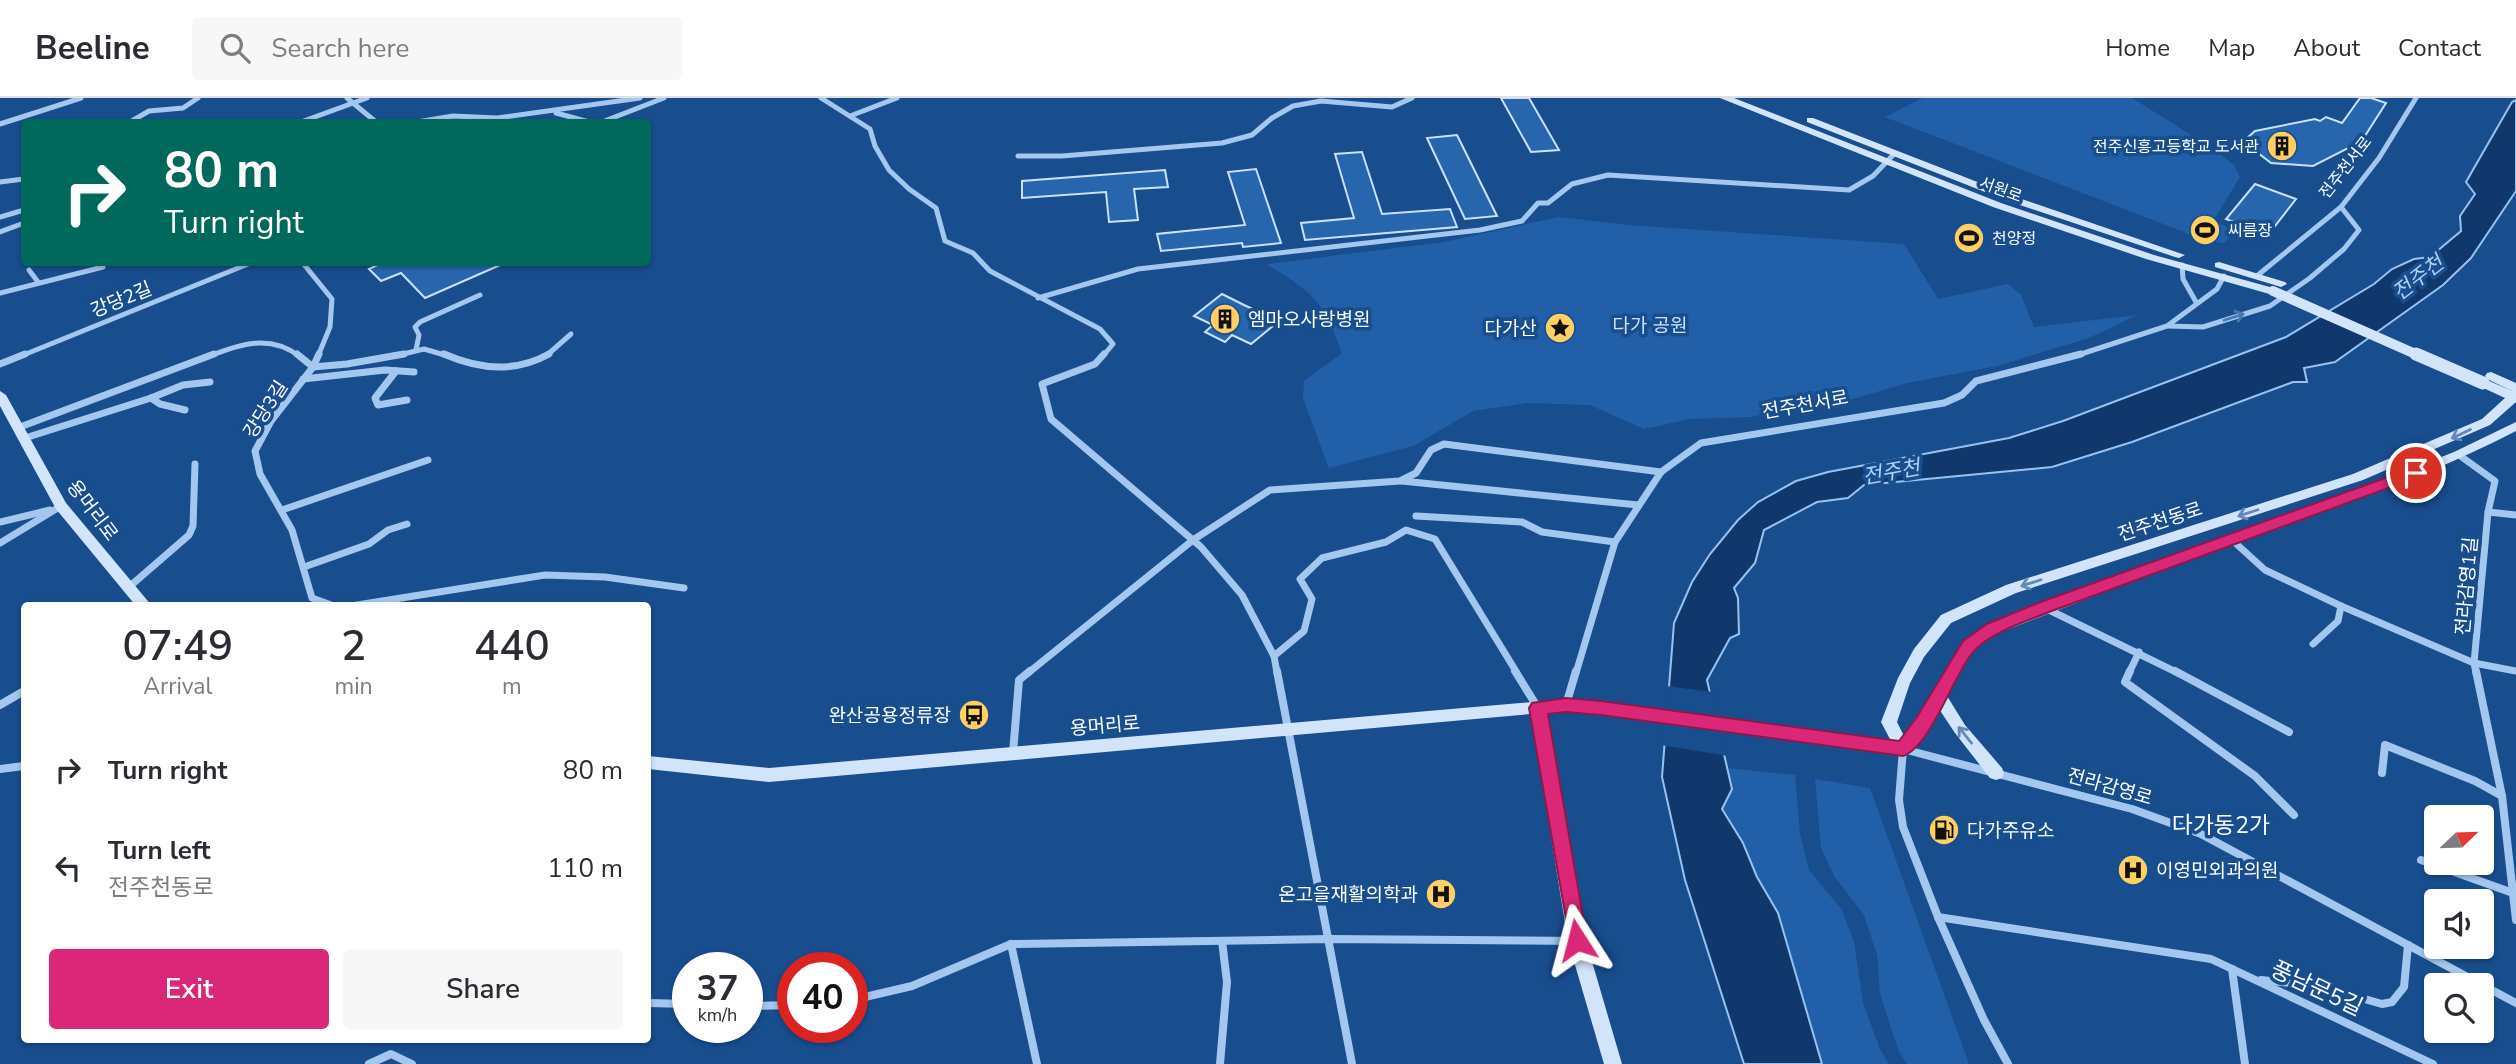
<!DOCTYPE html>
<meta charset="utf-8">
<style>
:root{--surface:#fff;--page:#f7f7f7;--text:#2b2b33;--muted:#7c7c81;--line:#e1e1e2;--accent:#db2777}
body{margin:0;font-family:"Nunito Sans","Noto Sans KR",sans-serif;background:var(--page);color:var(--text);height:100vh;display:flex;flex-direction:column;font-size:26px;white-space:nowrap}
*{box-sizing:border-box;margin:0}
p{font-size:23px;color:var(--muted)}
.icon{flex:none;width:38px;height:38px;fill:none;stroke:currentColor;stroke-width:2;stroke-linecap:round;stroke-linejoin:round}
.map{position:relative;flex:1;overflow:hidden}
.panel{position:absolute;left:21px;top:504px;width:630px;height:441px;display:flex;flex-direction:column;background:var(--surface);border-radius:7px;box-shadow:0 2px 5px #0004}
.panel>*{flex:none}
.hud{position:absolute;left:21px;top:21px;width:630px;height:147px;border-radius:7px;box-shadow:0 2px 5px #0004;background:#00695c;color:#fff;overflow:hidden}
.needle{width:46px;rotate:67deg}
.controls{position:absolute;left:2424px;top:707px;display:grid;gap:14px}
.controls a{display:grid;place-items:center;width:70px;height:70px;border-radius:7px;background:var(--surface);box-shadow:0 2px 5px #0004;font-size:35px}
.speed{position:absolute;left:672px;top:854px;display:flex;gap:14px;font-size:35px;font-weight:700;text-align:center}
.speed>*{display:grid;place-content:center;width:91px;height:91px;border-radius:50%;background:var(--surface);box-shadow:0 2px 5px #0004;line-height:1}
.speed small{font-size:18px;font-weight:400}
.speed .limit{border:10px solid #d22;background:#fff;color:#111}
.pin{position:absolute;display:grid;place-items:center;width:60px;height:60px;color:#fff;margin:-30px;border:4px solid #fff;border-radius:50%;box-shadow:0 2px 7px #0007}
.me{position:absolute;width:77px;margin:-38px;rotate:351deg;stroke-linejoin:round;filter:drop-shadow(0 0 5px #0008)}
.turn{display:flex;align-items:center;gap:24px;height:147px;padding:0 28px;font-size:32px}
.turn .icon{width:91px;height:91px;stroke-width:2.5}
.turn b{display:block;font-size:49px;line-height:60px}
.eta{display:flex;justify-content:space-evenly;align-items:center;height:119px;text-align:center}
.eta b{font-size:42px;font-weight:600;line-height:49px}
.primary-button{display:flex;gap:14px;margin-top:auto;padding:14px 28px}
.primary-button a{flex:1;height:80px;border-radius:7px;background:var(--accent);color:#fff;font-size:28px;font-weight:600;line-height:80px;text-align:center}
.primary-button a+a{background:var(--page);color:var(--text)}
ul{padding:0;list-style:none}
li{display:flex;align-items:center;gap:21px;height:98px;padding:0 28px}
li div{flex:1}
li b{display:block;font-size:26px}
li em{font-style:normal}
header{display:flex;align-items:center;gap:42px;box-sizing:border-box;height:98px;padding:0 35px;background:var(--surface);border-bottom:2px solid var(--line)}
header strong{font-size:33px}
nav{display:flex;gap:38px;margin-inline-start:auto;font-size:24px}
.search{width:490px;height:63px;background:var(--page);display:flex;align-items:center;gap:18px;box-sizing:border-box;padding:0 24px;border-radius:7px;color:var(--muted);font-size:26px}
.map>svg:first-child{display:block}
</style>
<header>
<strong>Beeline</strong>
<div class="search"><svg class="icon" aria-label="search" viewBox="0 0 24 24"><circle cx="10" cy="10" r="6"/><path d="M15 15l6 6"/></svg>Search here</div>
<nav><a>Home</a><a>Map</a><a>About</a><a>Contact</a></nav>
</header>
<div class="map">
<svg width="2516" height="966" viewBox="0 0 2516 966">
<rect width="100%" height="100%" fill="#184d8e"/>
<g fill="#2160a8">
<path d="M 1923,0 L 2132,0 L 2212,50 L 2234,67 L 2240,79 L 2214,122 L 2227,129 L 2231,139 L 2224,145 L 2198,142 L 2184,134 L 1885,19 Z"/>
<path d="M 1559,119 L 1629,127 L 1904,146 L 1938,201 L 2008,186 L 2021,197 L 2034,229 L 2137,217 L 2089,240 L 1997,268 L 1907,285 L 1843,304 L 1800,307 L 1751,319 L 1690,321 L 1644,331 L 1590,307 L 1527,305 L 1473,313 L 1413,348 L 1329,370 L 1303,300 L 1304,283 L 1342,255 C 1323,201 1314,196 1267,166 L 1444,144 Z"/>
<path d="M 1727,670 L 1795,677 L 1800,736 L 1809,772 L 1842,812 L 1854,844 L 1863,905 L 1880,951 L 1889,966 L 1822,966 L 1778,815 L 1757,779 L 1743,745 L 1722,711 L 1732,691 Z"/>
<path d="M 1815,681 L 1870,690 L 1969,966 L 1907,966 L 1899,954 L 1880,896 L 1877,857 L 1864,817 L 1834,778 L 1821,750 Z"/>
</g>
<path fill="#10386c" stroke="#97c2f1" stroke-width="2" d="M 2516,2 L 2516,93 L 2471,160 L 2443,187 L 2335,264 L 2304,270 L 2307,284 L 2293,284 L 2132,344 L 2052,369 L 1864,387 L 1848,400 L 1817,404 L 1764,432 L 1755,465 L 1734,490 L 1738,500 L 1739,536 L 1730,540 L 1707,582 L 1732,691 L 1722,711 L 1743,745 L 1757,779 L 1778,815 L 1822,966 L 1744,966 L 1685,782 L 1662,679 L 1674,525 L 1692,484 L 1710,456 L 1738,422 L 1758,404 L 1796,383 L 1828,374 L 2009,340 L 2063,323 L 2286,239 L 2374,186 L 2392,171 L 2414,161 L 2430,159 L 2461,133 L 2460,118 L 2475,96 L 2466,84 L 2512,4 Z"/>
<path fill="#184d8e" d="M 1666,588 L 1713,594 L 1728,658 L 1661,647 Z"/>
<g fill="#2765ad" stroke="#cbe1fb" stroke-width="2">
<path d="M 1501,0 L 1529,0 L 1559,52 L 1531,54 Z"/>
<path d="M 2360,0 L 2371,0 L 2386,5 L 2356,52 L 2350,49 L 2313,68 L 2271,65 L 2253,51 L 2246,41 L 2255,33 L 2315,21 L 2320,23 L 2326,19 L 2342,25 Z"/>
<path d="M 1457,37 L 1497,118 L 1465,121 L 1427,40 Z"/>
<path d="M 1362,54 L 1382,116 L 1450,111 L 1457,129 L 1305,142 L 1301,125 L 1354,120 L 1335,56 Z"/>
<path d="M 1256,71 L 1281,145 L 1243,149 L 1242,145 L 1161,153 L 1157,136 L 1245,127 L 1228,74 Z"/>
<path d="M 1165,72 L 1168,89 L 1134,91 L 1138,122 L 1109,124 L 1106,94 L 1022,100 L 1022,83 Z"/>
<path d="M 2255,86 L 2296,101 L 2268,137 L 2226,121 Z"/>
<path d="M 384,164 L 507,164 L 425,200 L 401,175 L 381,183 L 369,171 Z"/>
<path d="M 1222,196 L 1244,207 L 1279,223 L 1251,246 L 1232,237 L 1225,244 L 1205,234 L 1213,227 L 1194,218 Z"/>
</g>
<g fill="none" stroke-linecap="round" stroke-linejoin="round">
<g stroke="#a4c7ef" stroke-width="5">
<path d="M 347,0 L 376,24"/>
<path d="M 821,0 L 870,31 L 875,48 L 889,72 L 909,91 L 936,110 L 945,143 L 973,155 L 990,173 L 1100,231 L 1113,246 L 1103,258"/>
<path d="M 556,15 L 589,24"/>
<path d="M 850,18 L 897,0"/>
<path d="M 130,24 L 149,13 L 183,10 L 198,0"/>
<path d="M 301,24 L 367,0"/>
<path d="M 417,24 L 453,18 L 497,20 L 640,0"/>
<path d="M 602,24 L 664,0"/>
<path d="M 0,26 L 81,0"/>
<path d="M 1018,58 L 1062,58 L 1222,45 L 1252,37 L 1272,20 L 1293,8 L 1321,3 L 1392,9 L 1412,0"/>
<path d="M 0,84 L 24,81"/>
<path d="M 0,119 L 24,112"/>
<path d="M 0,134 L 24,125"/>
<path d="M 302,164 L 332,201 L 330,229 L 318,258"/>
<path d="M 2182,167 L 2183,181 L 2196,204"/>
<path d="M 29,172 L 38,184"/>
<path d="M 2258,177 L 2341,109 L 2379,60 L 2416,0"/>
<path d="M 0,195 L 103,169"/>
<path d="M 1038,200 L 1138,171 L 1480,132 L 1522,123 L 1538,105 L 1548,105 L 1572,86 L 1608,77 L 1849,92 L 1873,78 L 1895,55"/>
<path d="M 2168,228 L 2203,229 L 2270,208 L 2310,180 L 2344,151 L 2359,132 L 2341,109"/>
<path d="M 416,252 L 419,237 L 415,229 L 420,224 L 480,197"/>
<path d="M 21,258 L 253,164"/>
<path d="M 210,258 C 240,246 270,236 299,258"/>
<path d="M 395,258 L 424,251 L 448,258"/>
<path d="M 546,258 L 571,236"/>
<path d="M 2075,258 L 2167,228 L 2217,191 L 2224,178"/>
</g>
<g stroke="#a4c7ef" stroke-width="7">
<path d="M 297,256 L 313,269 L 347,266 L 404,256"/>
<path d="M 319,256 L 313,269 L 271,323 L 255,353 L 260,376 L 292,432 L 312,500 L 334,508"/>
<path d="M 444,256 C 478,271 515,275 549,256"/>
<path d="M 1104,256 L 1095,266 L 1042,286 L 1051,321 L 1201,449 L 1242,497 L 1274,558 L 1277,575"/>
<path d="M 0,266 L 25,256"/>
<path d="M 396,273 L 375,300 L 378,307 L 407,302"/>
<path d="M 303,281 L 385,272 L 414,274"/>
<path d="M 151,300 L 160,306 L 185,312"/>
<path d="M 20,329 L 214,256"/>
<path d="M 25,340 L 151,300 L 183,287 L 210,284"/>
<path d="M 2459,357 L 2495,383 L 2488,414 L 2474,565 L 2476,575"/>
<path d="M 1402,383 L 1638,407"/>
<path d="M 282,412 L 428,362"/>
<path d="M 2488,414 L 2516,417"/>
<path d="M 1416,418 L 1522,424 L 1542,434 L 1615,444"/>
<path d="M 0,424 L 50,412"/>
<path d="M 2231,441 L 2265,472 L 2341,508 L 2474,565 L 2516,573"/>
<path d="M 0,445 L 61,408"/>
<path d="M 304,469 L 369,446 L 388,432 L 407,426"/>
<path d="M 129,489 L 189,437 L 193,428 L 195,366"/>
<path d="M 351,508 L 545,477 L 605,479 L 684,490"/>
<path d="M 2047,511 L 2178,575"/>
<path d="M 2313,546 L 2338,523 L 2341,508"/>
<path d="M 1274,558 L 1304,533 L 1312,501 L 1300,481 L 1322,460 L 1386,444 L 1406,432 L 1435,441 L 1517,575"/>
<path d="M 1028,575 L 1193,442 L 1270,392 L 1400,383 L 1416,375 L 1431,352 L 1444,346 L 1661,374"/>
<path d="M 1576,575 L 1615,444 L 1661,374 L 1701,345 L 1944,305 L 1962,297 L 1976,283 L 2081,256"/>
<path d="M 2129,575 L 2139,554"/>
</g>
<g stroke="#a4c7ef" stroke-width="8">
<path d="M 1277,573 L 1352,966"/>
<path d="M 1515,573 L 1538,610"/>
<path d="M 2130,573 L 2125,584 L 2255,678 L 2294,717"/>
<path d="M 2175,573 L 2289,634"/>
<path d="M 2476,573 L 2502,698 L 2516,822"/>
<path d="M 0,607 L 24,593"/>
<path d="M 1566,607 L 1576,573"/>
<path d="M 1013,655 L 1019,582 L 1030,573"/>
<path d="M 0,671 L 24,668"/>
<path d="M 2382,675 L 2385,647 L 2475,683 L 2502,698"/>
<path d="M 2421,762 L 2513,795"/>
<path d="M 1938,819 L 2211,861 L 2433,966"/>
<path d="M 2232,871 L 2245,966"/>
<path d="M 2261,882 L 2319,888 L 2382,906 L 2392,904 L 2404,889 L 2408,847"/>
<path d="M 852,902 L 912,888 L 1011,846"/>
<path d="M 648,905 L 688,906"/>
<path d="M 747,908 L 793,907"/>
<path d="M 369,966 L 391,956 L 412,966"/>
<path d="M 1037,966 L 1011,846 L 1329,841 L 1577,843"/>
<path d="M 1220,966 L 1227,884 L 1222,843"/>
<path d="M 2008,966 L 1984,922 L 1938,819 L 1903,729 L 1899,702 L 1903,651 L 2132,711 L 2201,736 L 2516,905"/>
</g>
<g fill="#d2e4fa" fill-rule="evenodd">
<path d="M 1720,0 L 1734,0 L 2001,105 L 2154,157 L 2277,191 L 2279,193 L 2273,197 L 2146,161 L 1993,109 Z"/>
<path d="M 1807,20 L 1813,20 L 2016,99 L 2185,157 L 2179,160 L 2175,159 L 2008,103 L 1807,24 Z"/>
<path d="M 2219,164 L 2285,184 L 2287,186 L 2281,189 L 2215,169 L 2215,165 Z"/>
<path d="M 2491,274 L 2516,285 L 2516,304 L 2490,327 L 2363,382 L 2016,495 L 1951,525 L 1924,559 L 1910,585 L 1897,624 L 1904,638 L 1919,620 L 1933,592 L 1936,591 L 1964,543 L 1988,527 L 2226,437 L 2338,400 L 2454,354 L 2516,324 L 2516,333 C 2427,379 2333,411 2238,444 C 2157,472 2078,505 1998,535 L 1974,551 L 1947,598 L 1965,627 L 2002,670 L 2004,675 L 2002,680 L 1996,682 L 1990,680 L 1955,635 L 1939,611 L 1908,656 L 1903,657 L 1601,616 L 1566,613 L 1546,615 L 1586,843 L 1622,966 L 1604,966 L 1568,843 L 1531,616 L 769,684 L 648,671 L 648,658 L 769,670 L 1566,601 L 1891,643 L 1881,624 L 1898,580 L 1914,551 L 1941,517 L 2006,487 L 2353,376 L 2482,321 L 2505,300 L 2479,288 L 2477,285 L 2479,282 L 2487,282 L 2512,293 L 2487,281 L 2485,278 L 2487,275 Z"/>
<path d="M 0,293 L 6,297 L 66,405 L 152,508 L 136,508 L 56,411 L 0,308 Z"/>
</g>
<path stroke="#d2e4fa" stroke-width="10" d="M 2273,193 L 2420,258"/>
<path stroke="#d2e4fa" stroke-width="13" d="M 2416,256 L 2483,285"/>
</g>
<defs><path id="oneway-shaft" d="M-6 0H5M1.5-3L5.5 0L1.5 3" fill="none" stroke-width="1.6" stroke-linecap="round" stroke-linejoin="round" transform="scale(1.75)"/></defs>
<use stroke="#4978b0" href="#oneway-shaft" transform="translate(2234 219) rotate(-18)"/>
<g stroke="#6289b9">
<use href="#oneway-shaft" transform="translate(2461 336) rotate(154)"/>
<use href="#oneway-shaft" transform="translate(2248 415) rotate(162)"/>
<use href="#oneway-shaft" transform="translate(2031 485) rotate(162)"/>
<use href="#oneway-shaft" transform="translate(1965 637) rotate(-129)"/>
</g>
<path fill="#db2777" stroke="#8e194d" stroke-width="2" d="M 2416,369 L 2423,375 L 2421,378 L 2049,514 C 2025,524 1996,532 1976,551 C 1954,573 1932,648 1903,658 L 1601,617 L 1566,614 L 1548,616 L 1587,842 L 1584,849 L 1577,852 L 1571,849 L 1529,610 L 1532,605 L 1566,600 L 1601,603 L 1899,643 L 1917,619 L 1963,543 L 1987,526 L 2038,505 Z"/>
<defs>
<g id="building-disc" transform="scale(1.575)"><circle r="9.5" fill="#ffcf62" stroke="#184d8e"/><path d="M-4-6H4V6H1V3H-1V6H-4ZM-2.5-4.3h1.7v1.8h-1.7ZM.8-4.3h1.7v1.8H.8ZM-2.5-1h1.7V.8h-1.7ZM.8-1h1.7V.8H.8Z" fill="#111"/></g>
<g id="stadium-disc" transform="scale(1.575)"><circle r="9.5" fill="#ffcf62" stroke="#184d8e"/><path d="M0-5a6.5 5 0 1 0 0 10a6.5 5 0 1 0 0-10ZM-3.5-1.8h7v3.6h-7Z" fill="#111"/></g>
<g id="sight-disc" transform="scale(1.575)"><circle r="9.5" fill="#ffcf62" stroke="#184d8e"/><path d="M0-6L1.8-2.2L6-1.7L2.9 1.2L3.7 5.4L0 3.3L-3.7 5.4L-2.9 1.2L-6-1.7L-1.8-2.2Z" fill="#111"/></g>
<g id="bus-disc" transform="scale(1.575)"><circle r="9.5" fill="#ffcf62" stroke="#184d8e"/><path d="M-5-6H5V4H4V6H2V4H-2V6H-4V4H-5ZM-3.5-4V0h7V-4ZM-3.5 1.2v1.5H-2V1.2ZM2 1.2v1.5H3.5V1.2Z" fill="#111"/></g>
<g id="fuel-disc" transform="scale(1.575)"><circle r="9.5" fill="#ffcf62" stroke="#184d8e"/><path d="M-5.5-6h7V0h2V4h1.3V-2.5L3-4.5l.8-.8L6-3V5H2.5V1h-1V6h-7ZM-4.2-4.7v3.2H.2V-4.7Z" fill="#111"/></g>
<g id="hospital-disc" transform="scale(1.575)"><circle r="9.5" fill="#ffcf62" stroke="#184d8e"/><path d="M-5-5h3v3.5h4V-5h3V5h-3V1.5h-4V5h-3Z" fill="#111"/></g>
</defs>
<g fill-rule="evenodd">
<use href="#building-disc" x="2282" y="48"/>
<use href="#stadium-disc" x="2205" y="132"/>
<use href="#stadium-disc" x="1969" y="140"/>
<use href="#building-disc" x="1225" y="221"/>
<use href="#sight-disc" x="1560" y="230"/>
<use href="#bus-disc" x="974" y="617"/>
<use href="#fuel-disc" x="1944" y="732"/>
<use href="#hospital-disc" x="2133" y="772"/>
<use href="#hospital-disc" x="1441" y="796"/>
</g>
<g text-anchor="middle" stroke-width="7" stroke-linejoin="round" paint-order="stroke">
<g font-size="16" fill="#fff" stroke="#184d8e" text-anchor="start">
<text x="2259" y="54" text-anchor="end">전주신흥고등학교 도서관</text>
<text x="2228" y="138">씨름장</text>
<text x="1992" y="146">천양정</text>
</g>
<g font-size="16" fill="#fff" stroke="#184d8e">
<text transform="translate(2345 69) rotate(-52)" y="6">전주천서로</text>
<text transform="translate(2001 91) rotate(20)" y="6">서원로</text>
</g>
<g font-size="19" fill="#fff" stroke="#184d8e">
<text transform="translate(121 201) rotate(-22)" y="7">강당2길</text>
<text transform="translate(1805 306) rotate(-10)" y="7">전주천서로</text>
<text transform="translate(265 311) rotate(-57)" y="7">강당3길</text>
<text transform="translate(93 412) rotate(53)" y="7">용머리로</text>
<text transform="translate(2160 423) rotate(-18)" y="7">전주천동로</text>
<text transform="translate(2466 488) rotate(-85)" y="7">전라감영1길</text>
<text transform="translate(1105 627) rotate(-5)" y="7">용머리로</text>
<text transform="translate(2110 688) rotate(16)" y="7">전라감영로</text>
</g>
<g font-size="19" fill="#fff" stroke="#184d8e" text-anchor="start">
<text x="1248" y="228">엠마오사랑병원</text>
<text x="1537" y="237" text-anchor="end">다가산</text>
<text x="951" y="624" text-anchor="end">완산공용정류장</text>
<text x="1967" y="739">다가주유소</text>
<text x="2156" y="779">이영민외과의원</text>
<text x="1418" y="803" text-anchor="end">온고을재활의학과</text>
</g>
<g font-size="19" fill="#cbe1fb" stroke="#184d8e">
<text x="1650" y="234">다가 공원</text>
</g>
<g font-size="21" font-style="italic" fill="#b0d1f6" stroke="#184d8e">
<text transform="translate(2418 180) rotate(-38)" y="7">전주천</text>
<text transform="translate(1891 374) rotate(-10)" y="7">전주천</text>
</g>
<g font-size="23" fill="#fff" stroke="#184d8e">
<text x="2221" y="735">다가동2가</text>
</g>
<g font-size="23" fill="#fff" stroke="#184d8e">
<text transform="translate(2317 890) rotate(25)" y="8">풍남문5길</text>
</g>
</g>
</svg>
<div class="controls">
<a><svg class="needle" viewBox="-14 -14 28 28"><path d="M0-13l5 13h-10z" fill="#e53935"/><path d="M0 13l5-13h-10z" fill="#7c7c81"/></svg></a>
<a><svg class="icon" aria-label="sound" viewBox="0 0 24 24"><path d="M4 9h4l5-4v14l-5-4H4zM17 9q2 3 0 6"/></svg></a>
<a><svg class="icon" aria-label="search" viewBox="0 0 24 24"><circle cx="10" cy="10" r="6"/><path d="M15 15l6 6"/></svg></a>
</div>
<div class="speed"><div>37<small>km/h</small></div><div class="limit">40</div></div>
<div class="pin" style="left:2416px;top:375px;background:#d93025"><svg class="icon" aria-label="arrive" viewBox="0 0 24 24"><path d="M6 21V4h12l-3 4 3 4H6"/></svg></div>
<svg class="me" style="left:1577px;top:842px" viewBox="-20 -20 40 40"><path d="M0-17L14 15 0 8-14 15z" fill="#db2777" stroke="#fff" stroke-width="4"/></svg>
<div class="hud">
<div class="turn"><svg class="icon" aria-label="right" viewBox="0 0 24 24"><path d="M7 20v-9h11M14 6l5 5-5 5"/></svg><div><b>80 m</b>Turn right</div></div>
</div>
<section class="panel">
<div class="eta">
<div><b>07:49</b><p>Arrival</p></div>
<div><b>2</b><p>min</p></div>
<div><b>440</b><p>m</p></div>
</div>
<ul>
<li><svg class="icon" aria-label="right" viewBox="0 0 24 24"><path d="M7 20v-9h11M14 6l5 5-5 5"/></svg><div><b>Turn right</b></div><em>80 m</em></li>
<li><svg class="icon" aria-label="left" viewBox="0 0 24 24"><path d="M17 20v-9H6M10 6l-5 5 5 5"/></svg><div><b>Turn left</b><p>전주천동로</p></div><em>110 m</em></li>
</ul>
<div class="primary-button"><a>Exit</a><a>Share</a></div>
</section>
</div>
